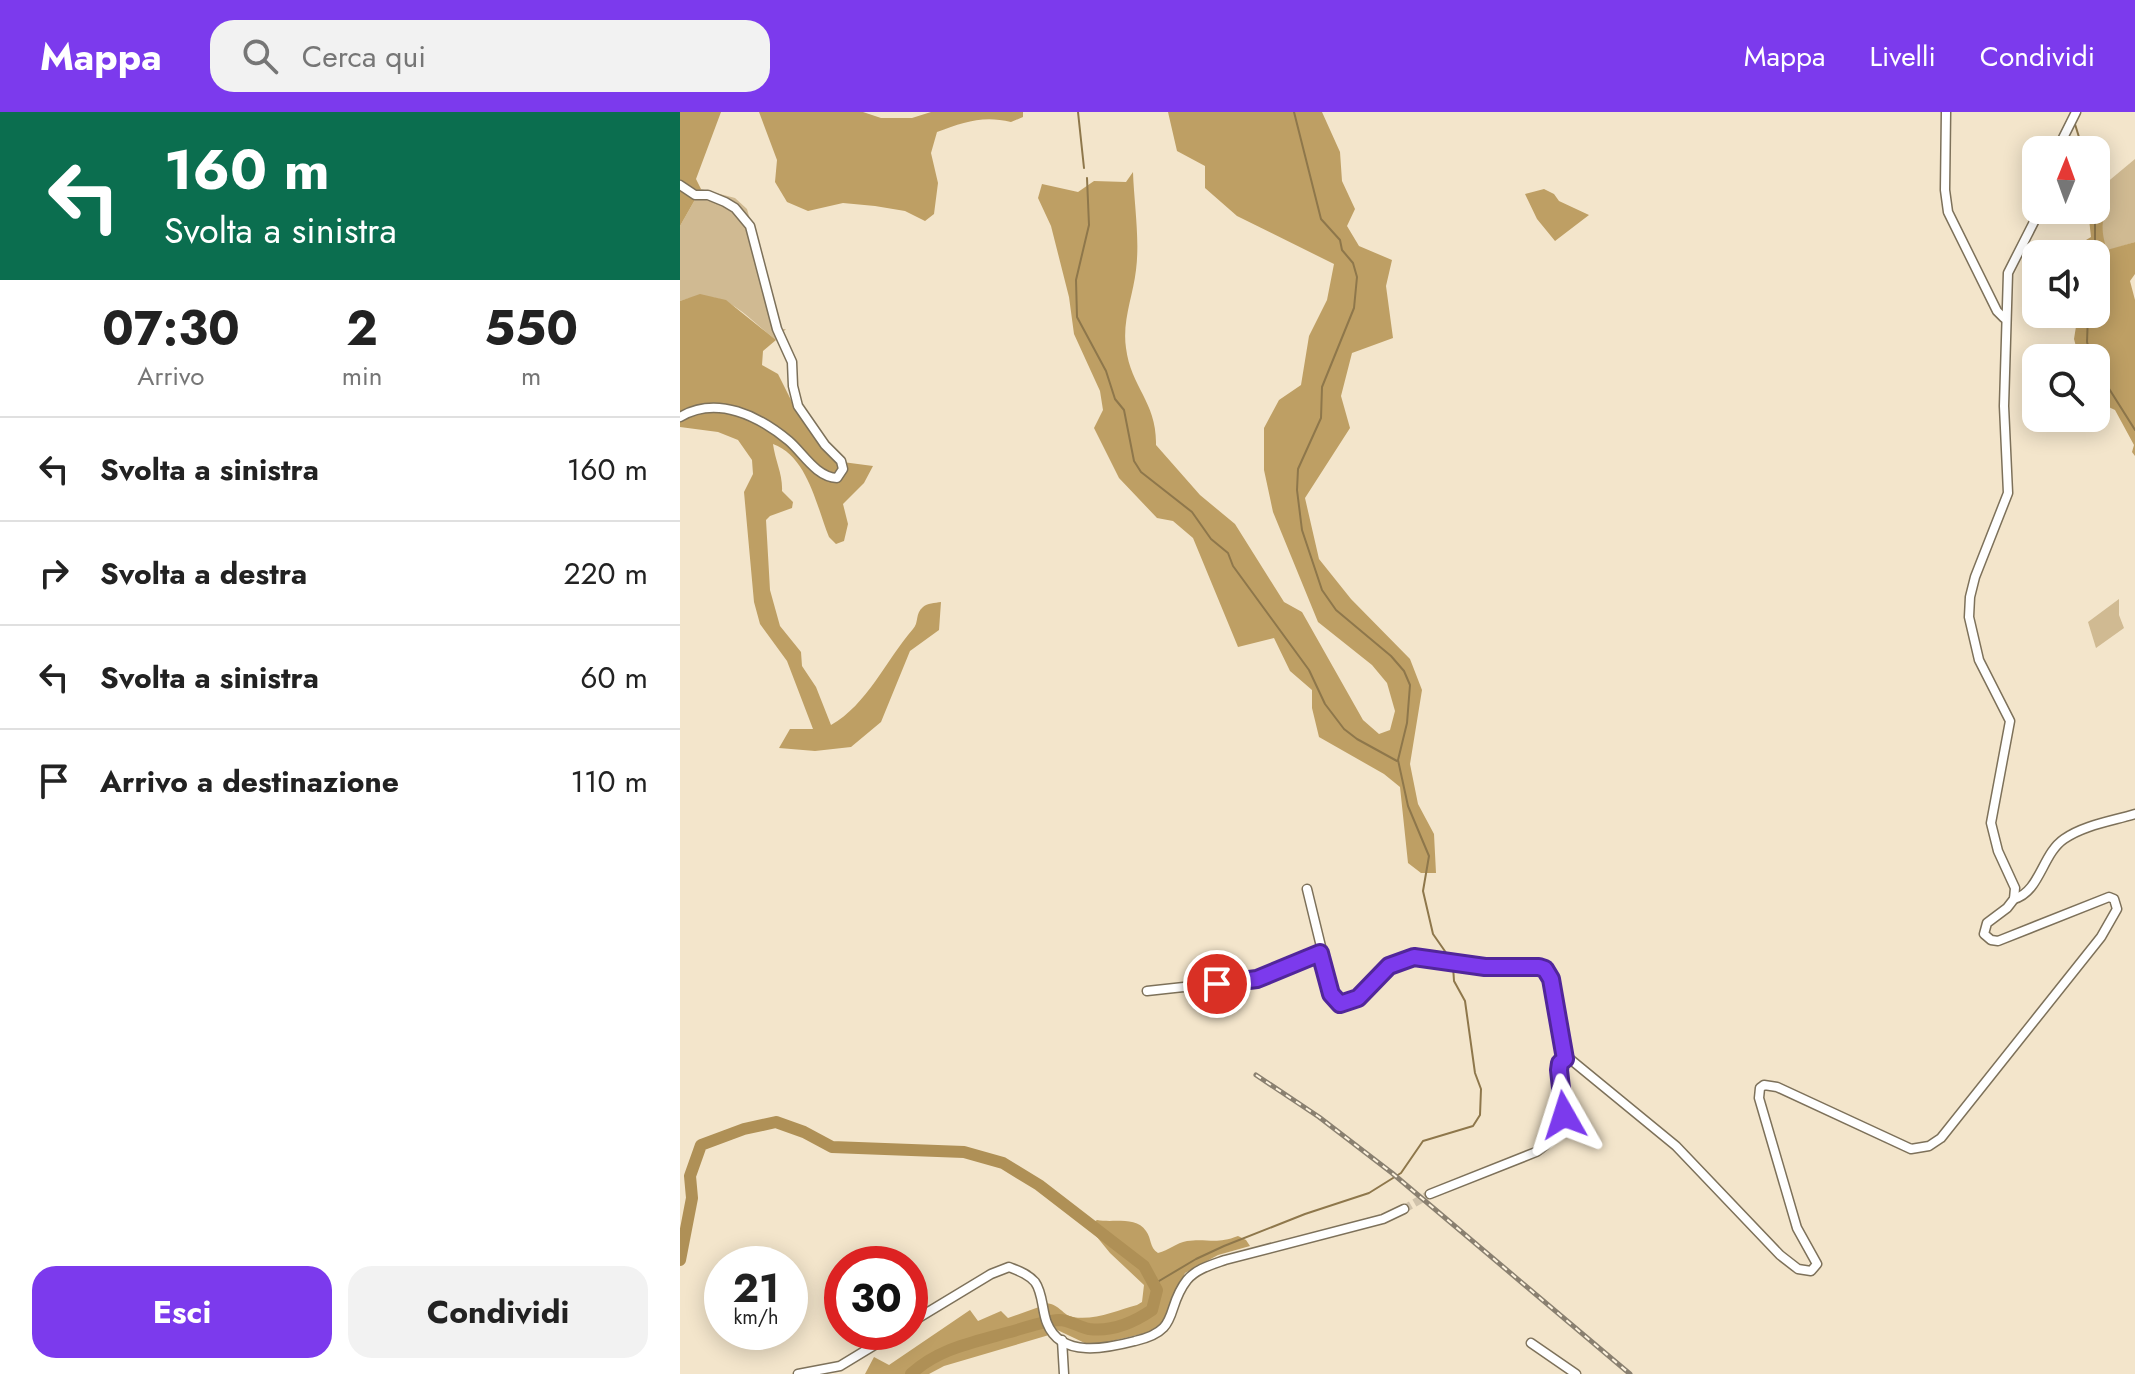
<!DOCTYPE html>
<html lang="it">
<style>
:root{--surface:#fff;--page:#f2f2f2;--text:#222;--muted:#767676;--line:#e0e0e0;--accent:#7c3aed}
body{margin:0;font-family:Jost,sans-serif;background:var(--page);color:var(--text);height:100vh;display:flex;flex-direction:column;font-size:30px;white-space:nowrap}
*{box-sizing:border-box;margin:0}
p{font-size:26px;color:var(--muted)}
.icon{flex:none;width:44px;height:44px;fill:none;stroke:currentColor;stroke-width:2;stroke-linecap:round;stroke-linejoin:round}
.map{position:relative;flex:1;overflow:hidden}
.details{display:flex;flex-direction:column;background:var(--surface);width:680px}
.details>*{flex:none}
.guide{background:#0b6e4f;color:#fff;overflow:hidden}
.needle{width:52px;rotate:1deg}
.tools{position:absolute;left:1342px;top:24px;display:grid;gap:16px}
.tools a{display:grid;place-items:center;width:88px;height:88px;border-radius:16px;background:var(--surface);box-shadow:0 4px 20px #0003;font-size:40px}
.speed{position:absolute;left:24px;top:1134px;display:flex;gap:16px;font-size:40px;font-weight:700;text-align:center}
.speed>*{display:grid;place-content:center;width:104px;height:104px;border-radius:50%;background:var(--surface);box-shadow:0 4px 20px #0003;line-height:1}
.speed small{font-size:20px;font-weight:400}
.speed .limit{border:12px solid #d22;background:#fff;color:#111}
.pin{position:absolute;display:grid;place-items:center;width:68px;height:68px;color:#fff;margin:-34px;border:4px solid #fff;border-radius:50%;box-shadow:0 2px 8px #0007}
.me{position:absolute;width:88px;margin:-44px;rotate:354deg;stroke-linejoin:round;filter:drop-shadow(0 0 6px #0008)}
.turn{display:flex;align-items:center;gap:28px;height:168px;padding:0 32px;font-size:36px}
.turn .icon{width:104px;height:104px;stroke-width:2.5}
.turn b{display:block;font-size:56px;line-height:68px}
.eta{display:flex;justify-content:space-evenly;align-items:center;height:136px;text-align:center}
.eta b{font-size:48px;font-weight:700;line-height:56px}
.primary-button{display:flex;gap:16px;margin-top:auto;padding:16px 32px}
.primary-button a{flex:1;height:92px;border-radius:24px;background:var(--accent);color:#fff;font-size:32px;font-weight:700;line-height:92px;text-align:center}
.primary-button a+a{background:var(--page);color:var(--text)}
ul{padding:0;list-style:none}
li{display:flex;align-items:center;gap:24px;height:104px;padding:0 32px;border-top:2px solid var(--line)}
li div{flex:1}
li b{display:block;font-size:30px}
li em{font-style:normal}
header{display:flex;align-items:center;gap:48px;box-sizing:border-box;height:112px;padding:0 40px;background:var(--accent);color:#fff}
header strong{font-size:38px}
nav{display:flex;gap:44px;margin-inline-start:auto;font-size:28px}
.search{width:560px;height:72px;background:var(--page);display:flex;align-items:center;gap:20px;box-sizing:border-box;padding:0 28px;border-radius:24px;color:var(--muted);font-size:30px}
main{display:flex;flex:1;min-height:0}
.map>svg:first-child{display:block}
</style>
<header>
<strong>Mappa</strong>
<div class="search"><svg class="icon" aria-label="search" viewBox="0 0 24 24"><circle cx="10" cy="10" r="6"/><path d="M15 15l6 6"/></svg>Cerca qui</div>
<nav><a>Mappa</a><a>Livelli</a><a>Condividi</a></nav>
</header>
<main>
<section class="details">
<div class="guide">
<div class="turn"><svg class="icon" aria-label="left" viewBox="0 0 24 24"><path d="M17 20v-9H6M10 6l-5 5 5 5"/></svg><div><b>160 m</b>Svolta a sinistra</div></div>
</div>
<div class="eta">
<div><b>07:30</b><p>Arrivo</p></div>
<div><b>2</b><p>min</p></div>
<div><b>550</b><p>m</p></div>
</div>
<ul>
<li><svg class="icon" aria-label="left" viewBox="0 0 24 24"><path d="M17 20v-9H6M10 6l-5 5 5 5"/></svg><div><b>Svolta a sinistra</b></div><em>160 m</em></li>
<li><svg class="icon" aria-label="right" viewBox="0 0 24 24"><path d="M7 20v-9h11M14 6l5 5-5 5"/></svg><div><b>Svolta a destra</b></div><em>220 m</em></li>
<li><svg class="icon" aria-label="left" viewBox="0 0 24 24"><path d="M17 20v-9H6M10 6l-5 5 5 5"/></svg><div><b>Svolta a sinistra</b></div><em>60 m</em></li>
<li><svg class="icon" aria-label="arrive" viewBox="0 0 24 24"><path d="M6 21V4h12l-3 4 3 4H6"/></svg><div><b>Arrivo a destinazione</b></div><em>110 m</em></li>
</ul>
<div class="primary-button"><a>Esci</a><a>Condividi</a></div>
</section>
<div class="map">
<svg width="1455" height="1262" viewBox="0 0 1455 1262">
<rect width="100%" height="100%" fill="#f3e5cb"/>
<g fill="#d0ba92">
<path d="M 1455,47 L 1455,130 L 1427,139 C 1425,133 1421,125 1420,119 C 1419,102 1436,89 1425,72 Z"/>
<path d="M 21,77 L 55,86 L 67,97 L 101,217 L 106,217 L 96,228 C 63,203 45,173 0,189 L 0,114 Z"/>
<path d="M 1439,487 L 1439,503 L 1444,516 L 1416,536 L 1408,510 Z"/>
</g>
<g fill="#be9f64">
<path d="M 0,0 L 41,0 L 16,67 L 21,77 L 0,114 Z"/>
<path d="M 79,0 L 183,0 L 201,6 L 232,6 L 251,0 L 343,0 L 343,5 L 331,10 C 303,3 284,10 257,20 L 251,41 L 258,71 L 254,102 L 245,109 L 225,99 L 195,94 L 163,91 L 128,99 L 107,90 L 95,70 L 97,48 Z"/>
<path d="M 488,0 L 642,0 L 660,40 L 662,69 L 675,97 L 667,114 L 679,134 L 712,148 L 706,174 L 713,226 L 672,241 L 661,284 L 670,316 L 625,386 L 639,447 L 671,487 L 730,547 L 742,578 L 730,652 L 738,692 L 754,722 L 756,761 L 741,761 L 728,751 L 720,675 L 704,662 L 639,625 L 632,596 L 632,578 L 610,559 L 594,526 L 558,535 L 513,426 L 493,409 L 477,406 L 439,366 L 414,316 L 423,298 L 420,279 L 394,222 L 389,185 L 371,114 L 358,86 L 362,72 L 398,80 L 414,69 L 446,70 L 453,60 C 454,91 460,127 456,158 C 453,184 442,209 446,236 C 451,276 477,290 476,333 L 520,383 L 555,412 L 604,490 L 622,500 L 683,608 L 699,622 L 710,618 L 715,599 L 707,571 L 692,553 L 638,510 L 593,400 L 584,358 L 584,316 L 599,288 L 621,273 L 629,224 L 647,188 L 654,152 L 557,104 L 525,76 L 525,54 L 497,39 Z"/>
<path d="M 1418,62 L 1429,79 C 1427,107 1417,108 1427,138 L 1455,130 L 1455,162 L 1450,169 L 1455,188 L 1455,344 L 1452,340 L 1454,333 L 1435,298 L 1420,291 L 1416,285 L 1416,246 L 1399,246 L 1394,227 L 1398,202 L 1416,202 L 1416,142 L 1395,142 L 1401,131 L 1411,125 L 1408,98 L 1416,98 Z"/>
<path d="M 864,77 L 874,82 L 879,89 L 909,103 L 875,129 L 857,107 L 845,82 Z"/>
<path d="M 20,182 L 46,188 L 96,228 L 83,239 L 82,253 L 98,262 L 116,298 L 155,349 L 193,354 L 184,371 L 163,392 L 168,412 L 164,429 L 156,432 L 149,425 C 136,393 128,345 93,332 C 95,348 103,363 102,379 L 113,390 L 112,396 L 90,404 L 86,408 L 90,478 L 100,514 L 121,540 L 122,554 L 136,575 L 151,613 C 187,593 206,548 233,517 C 239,511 235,501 243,495 C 247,491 255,491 261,490 L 259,518 L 230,539 L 201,610 L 171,635 L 135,639 L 99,636 L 110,617 L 133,617 L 107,549 L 80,512 L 74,490 L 64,380 L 73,362 L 72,348 L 58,328 L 38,320 L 0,315 L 0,189 Z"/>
<path d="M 417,1108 C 432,1111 456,1104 466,1119 C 472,1127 469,1135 478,1141 C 489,1138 496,1131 507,1129 C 528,1126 535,1133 558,1124 L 566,1128 L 570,1134 L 538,1143 L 505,1161 L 486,1208 L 474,1219 L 411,1234 L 371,1215 L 366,1191 C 381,1193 382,1203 393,1205 C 414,1209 438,1198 457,1193 L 462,1190 L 464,1173 L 430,1141 L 408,1114 Z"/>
<path d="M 359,1195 L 369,1223 L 264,1254 L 249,1262 L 185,1262 L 194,1245 L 209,1253 L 290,1198 L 298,1209 L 321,1199 L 328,1206 Z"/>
</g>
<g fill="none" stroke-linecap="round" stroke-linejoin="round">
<g stroke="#8e774b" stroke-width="2">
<path d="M 398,0 L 404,56"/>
<path d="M 614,0 L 641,107 L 660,128 L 662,138 L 673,151 L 677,165 L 674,196 L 642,275 L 641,306 L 618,357 L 617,378 L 622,418 L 642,478 L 656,498 L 711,544 L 724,559 L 730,573 L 727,611 L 718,648 L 728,694 L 749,744 L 743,779 L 753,822 L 769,845"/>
<path d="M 1394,9 L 1403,38"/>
<path d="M 407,66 L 409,113 L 396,168 L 397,205 L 426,259 L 435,287 L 444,298 L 454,349 L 461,360 L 512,400 L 531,427 L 548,441 L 553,454 L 629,558 L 645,592 L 664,617 L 677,627 L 717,649"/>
<path d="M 1415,142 L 1415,98"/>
<path d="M 1408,202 L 1407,230 L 1412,246"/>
<path d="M 1416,256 L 1455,318"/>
<path d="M 474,1172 L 516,1147 L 544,1134 L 625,1102 L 689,1081 L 721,1061 L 743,1029 L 793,1014 L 800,1003 L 801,977 L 795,961 L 785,889 L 774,869 L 773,854"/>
</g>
<path stroke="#af9056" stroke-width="12" d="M 0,1148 L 12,1086 L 10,1064 L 21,1033 L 64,1017 L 96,1010 L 124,1020 L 152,1035 L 284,1040 L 323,1051 L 359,1073 L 464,1154 L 477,1178 L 472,1198 C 453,1211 432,1220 409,1217 C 399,1215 389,1208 379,1208 C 362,1209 343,1217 326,1221 C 291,1231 258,1237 231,1262"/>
<path stroke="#d0c3ac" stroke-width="8" stroke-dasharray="8 4" stroke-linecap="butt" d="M 724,1097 L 750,1082"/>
<g stroke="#7d715a" stroke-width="11">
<g id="minor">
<path d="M 1266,0 L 1265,78 L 1268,100 L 1317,199 L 1324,206"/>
<path d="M 1377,38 L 1396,0"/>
<path d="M 0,73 L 15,83 L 28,83 L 45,90 L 55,96 L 70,114 L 97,217 L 112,250 L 113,274 L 118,294 L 145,333 L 161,349 L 163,357 L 157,366 C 136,365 123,341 109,329 C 79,304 37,283 0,305"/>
<path d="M 627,777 L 654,888 L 660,892 L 678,886 L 709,854 L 734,845 L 805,855 L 859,855 L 865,857 L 871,867 L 885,947"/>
<path d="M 1334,787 C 1360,780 1362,742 1384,727 C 1404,713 1432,709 1455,702"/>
<path d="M 467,879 L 577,867 L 640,841"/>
<path d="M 750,1082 L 856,1040 C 903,1007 873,992 880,951 L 890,947 L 996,1034 L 1100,1143 L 1118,1157 L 1131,1159 L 1137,1152 L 1117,1116 L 1079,986 L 1080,976 L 1084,973 L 1097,975 L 1231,1037 L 1249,1034 L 1261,1026 L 1421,825 L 1437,797 L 1434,787 L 1429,785 L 1318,829 L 1311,828 L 1304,822 L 1307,811 L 1327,796 L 1334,787 L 1335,776 L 1318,739 L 1311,711 L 1330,609 L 1299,548 L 1289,505 L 1290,485 L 1295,465 L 1328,381 L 1324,294 L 1328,161 L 1360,98"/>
<path d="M 230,1211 L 311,1162 L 329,1155 C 339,1159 348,1162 355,1170 C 363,1181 362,1199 367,1211 C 381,1247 428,1236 455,1229 C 502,1218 484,1197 507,1168 C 516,1157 531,1153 545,1148 L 703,1107 L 724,1097"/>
<path d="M 382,1228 L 384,1262"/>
<path d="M 851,1231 L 896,1262"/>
<path d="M 118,1262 L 160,1254 L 216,1220"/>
</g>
</g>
<use href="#minor" stroke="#fff" stroke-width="8"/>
<g stroke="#8a8070" stroke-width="5">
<path id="rail" d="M 576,963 L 639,1005 L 712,1061 L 950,1262"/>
</g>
<use href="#rail" stroke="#fef3de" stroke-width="2" stroke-dasharray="6" stroke-linecap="butt"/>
</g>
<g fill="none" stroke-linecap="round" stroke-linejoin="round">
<g stroke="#51269a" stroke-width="20">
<path id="route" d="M 537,872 L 577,867 L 640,841 L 651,882 L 660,892 L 678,886 L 709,854 L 734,845 L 805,855 L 859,855 L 865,857 L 871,867 L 885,947 L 880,951 L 879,958 L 884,1003"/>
</g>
<use href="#route" stroke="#7c3aed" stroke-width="14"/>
</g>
</svg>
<div class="tools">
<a><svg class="needle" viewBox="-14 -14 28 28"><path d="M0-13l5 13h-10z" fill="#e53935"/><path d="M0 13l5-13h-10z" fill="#767676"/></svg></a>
<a><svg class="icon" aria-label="sound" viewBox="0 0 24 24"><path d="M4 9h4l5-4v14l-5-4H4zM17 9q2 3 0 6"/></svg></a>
<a><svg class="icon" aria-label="search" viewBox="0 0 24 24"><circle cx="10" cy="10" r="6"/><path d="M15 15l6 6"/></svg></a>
</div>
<div class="speed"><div>21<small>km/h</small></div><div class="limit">30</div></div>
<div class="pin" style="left:537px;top:872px;background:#d93025"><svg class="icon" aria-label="arrive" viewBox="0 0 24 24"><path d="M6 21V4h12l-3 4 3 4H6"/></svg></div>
<svg class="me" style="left:884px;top:1003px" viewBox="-20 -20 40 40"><path d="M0-17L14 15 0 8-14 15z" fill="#7c3aed" stroke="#fff" stroke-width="4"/></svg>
</div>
</main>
